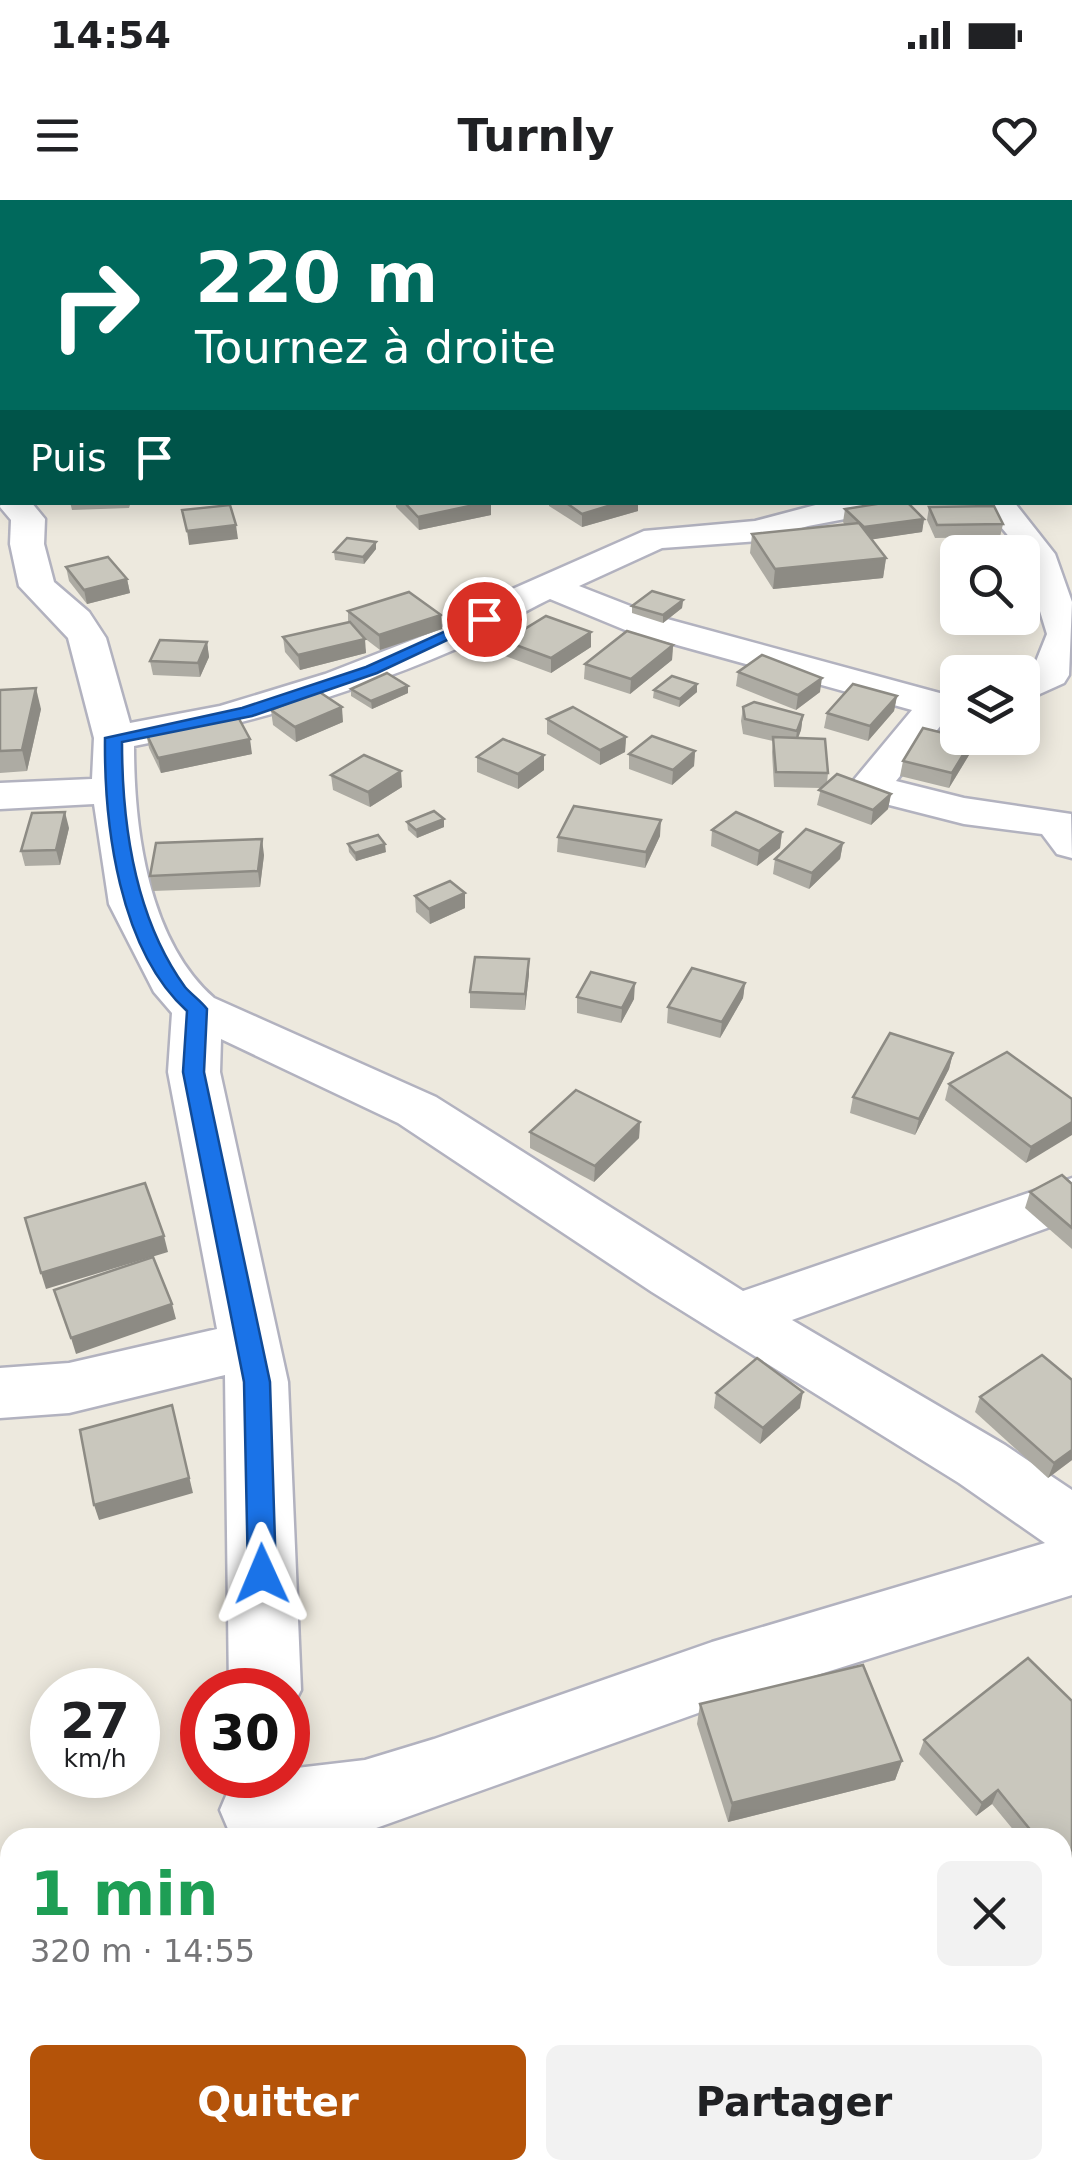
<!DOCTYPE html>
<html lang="fr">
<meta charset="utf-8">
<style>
:root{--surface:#fff;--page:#f2f2f2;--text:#202124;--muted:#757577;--accent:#b45309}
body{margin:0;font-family:"DejaVu Sans",sans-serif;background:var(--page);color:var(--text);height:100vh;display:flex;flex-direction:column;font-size:38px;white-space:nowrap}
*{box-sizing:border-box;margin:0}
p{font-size:32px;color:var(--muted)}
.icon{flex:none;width:55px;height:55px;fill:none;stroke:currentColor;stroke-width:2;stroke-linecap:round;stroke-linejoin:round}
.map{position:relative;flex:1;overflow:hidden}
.drawer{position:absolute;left:0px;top:1628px;width:1072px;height:352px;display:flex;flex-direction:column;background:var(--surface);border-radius:30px 30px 0 0;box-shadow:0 5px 25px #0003}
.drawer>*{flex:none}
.guide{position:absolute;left:0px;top:0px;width:1072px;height:305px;box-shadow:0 5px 25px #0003;background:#00695c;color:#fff;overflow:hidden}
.buttons{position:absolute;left:940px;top:335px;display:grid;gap:20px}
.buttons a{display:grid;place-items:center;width:100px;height:100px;border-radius:15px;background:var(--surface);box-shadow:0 5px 25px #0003;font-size:50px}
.speed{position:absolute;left:30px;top:1468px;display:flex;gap:20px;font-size:50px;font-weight:700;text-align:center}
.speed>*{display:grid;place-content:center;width:130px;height:130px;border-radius:50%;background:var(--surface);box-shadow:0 5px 25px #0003;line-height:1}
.speed small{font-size:25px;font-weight:400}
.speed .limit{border:15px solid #d22;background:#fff;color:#111}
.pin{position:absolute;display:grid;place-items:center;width:85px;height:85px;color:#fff;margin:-42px;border:5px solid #fff;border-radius:50%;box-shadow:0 2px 10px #0007}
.me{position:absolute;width:110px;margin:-55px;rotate:359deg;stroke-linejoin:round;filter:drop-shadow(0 0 8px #0008)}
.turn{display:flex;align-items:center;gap:35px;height:210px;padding:0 30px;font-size:45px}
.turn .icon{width:130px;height:130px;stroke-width:2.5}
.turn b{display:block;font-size:70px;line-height:85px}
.then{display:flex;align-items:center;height:95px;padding:0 30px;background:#0003;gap:20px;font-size:38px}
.round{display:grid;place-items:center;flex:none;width:105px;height:105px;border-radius:15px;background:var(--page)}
.summary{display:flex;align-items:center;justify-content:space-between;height:170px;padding:0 30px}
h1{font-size:60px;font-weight:800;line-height:75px;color:#1e9e55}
.primary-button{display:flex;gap:20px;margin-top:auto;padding:20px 30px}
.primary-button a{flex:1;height:115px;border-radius:15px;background:var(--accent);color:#fff;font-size:40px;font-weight:800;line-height:115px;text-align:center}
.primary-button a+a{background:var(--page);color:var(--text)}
.status{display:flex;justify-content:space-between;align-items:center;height:70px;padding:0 50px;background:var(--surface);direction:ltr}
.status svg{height:28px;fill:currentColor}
header{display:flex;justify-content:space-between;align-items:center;height:130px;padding:0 30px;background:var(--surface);font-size:45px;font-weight:800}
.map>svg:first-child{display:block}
</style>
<div class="status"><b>14:54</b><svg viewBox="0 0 49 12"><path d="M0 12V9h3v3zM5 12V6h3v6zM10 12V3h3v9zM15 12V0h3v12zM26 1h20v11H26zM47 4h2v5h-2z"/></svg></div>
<header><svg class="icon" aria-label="menu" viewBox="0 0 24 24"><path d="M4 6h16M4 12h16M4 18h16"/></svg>Turnly<svg class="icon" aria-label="heart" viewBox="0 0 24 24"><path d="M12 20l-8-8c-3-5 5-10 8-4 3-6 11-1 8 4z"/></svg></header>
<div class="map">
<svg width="1072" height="1979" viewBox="0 0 1072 1979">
<rect width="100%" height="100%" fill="#ede9de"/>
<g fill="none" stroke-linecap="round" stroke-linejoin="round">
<g stroke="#b2b2bf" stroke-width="5">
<g id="minor">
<path d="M 534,0 L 581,0 L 582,2 L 535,2 Z"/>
<path d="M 2,295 L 2,302 L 31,302 L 45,319 L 44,344 L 54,382 L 89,412 L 106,438 L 130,523 L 220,506 L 325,474 L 433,432 L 508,391 L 644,331 L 755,321 L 827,302 L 902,302 L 898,309 L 808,326 L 759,341 L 662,348 L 579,386 L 656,416 L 958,498 L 958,522 L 946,519 L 896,581 L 964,598 L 1071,614 L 1072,658 L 1057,654 L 1042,634 L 964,624 L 854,596 L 848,587 L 912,510 L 630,432 L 550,399 C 518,414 488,435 456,449 C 352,494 245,525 134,546 C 134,629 148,740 214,798 L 436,897 L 743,1091 L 1072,978 L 1072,1019 L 792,1120 L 1005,1245 L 1072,1290 L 1072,1395 L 712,1508 L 365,1632 L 328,1638 L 231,1636 L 220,1610 L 231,1584 L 253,1575 L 288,1575 L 288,1569 L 365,1560 L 434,1539 L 712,1442 L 1045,1343 L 959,1283 L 652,1092 L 398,923 L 221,839 L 220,872 L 288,1182 L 301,1490 L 288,1515 L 288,1490 L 229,1490 L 225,1175 L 69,1213 L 0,1218 L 0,1168 L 69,1163 L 217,1129 L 168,872 L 172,813 L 154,792 L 109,704 L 94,604 L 0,609 L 0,583 L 92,579 L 94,538 L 68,438 L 19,386 L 10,344 L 11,320 L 0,307 Z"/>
<path d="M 980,302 L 1014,302 L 1055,354 L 1072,402 L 1069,475 L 1064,483 L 1022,502 L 1022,474 L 1033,469 L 1047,434 L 1022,352 Z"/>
<path d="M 1072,1918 L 1072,1979 L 1013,1979 L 1017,1970 L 1062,1970 L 1062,1922 Z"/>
<path d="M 164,1970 L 250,1970 L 250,1979 L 162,1979 Z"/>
</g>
</g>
<use href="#minor" fill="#fff" fill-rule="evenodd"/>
</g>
<g fill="#adaba3">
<path d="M 246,0 L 314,0 L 316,2 L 247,2 Z"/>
<path d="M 390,0 L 441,0 L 434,2 L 400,2 Z"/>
<path d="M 623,0 L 669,0 L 666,2 L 623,2 Z"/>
<path d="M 70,302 L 131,302 L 129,308 L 72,310 Z"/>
<path d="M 396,302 L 491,302 L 491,315 L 419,330 L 396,307 Z"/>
<path d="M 549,302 L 638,302 L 638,311 L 582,327 L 549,306 Z"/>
<path d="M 929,307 L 1003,324 L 1000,337 L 935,338 L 927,320 Z"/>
<path d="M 845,309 L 924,319 L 922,332 L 872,339 L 886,358 L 883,378 L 773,389 L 750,353 L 752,334 L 845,325 L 843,322 Z"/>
<path d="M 376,349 L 364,364 L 335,360 L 334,352 Z"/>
<path d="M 66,367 L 127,379 L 130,393 L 87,404 L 69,381 Z"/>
<path d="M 683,400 L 682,408 L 663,423 L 632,413 L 632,406 Z"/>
<path d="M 348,411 L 441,415 L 442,429 L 380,450 L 363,437 L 366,453 L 300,470 L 285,452 L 283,437 L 348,422 Z"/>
<path d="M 505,441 L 591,447 L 551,473 L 505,456 Z"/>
<path d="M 207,442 L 209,457 L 200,477 L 153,475 L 150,461 Z"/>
<path d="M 673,445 L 672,460 L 630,494 L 584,479 L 585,464 Z"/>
<path d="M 738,472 L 820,492 L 796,510 L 736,486 Z"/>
<path d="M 697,484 L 697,492 L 679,507 L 653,498 L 654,490 Z"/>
<path d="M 408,486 L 408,493 L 372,509 L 351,496 L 351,489 Z"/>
<path d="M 0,490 L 41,509 L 27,571 L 0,573 Z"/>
<path d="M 897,496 L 894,511 L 868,541 L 824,528 L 827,513 Z"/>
<path d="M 743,507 L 803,515 L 801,530 L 798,538 L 828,573 L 827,583 L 891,594 L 888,609 L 871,625 L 817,605 L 821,588 L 774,587 L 772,552 L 773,541 L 743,534 L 741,521 Z"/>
<path d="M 271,510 L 343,522 L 296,542 L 273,525 Z"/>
<path d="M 547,519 L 626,537 L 625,552 L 600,565 L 547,534 Z"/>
<path d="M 146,533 L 252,554 L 161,573 L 149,548 Z"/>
<path d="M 972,540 L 969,555 L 949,588 L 900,576 L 903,561 Z"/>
<path d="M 695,551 L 694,566 L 672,585 L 629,569 L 629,554 Z"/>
<path d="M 477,557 L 544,570 L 518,589 L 477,572 Z"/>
<path d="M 331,575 L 402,587 L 370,607 L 333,590 Z"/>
<path d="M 444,619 L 444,627 L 417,638 L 408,630 L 407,622 Z"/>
<path d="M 69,628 L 60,665 L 25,666 L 21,651 Z"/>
<path d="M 712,630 L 782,632 L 780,648 L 757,666 L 711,646 Z"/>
<path d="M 660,636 L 645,668 L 557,652 L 558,637 Z"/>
<path d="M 843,643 L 840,659 L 809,689 L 773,674 L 775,659 Z"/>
<path d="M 348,644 L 386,652 L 356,661 L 349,652 Z"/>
<path d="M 264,655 L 260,687 L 153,691 L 150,676 Z"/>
<path d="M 415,696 L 465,708 L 430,724 L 416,712 Z"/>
<path d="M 529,774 L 525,810 L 470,808 L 470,792 Z"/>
<path d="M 745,783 L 743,798 L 720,838 L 667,823 L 668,807 Z"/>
<path d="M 577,797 L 634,799 L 621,823 L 577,813 Z"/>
<path d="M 953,853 L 949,869 L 915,935 L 850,913 L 853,897 Z"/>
<path d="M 949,884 L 1072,899 L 1026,963 L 945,900 Z"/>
<path d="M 640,922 L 639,938 L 594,982 L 530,948 L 530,932 Z"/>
<path d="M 1072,984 L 1072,1049 L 1025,1008 L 1030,992 Z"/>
<path d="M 1072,1180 L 1072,1260 L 1048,1278 L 975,1212 L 980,1197 Z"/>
<path d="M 716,1193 L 800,1208 L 760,1244 L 714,1208 Z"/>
<path d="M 1072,1501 L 1072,1665 L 1062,1672 L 1062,1638 L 1020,1638 L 992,1604 L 976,1616 L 919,1554 L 924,1540 Z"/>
<path d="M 700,1504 L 902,1561 L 895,1580 L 728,1622 L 697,1524 Z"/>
</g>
<g fill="#8d8b84">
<path d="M 78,0 L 102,0 L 102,2 L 74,2 Z"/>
<path d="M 181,0 L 209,0 L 209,2 L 182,2 Z"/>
<path d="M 420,0 L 441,0 L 434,2 L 420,2 Z"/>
<path d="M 491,302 L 491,315 L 419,330 L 418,317 Z"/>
<path d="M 621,302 L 638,302 L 638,311 L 582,327 L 582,314 Z"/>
<path d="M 924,319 L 922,332 L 862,341 L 864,327 Z"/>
<path d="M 236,325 L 238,339 L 189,345 L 187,331 Z"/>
<path d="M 376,342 L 376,349 L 364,364 L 363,357 Z"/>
<path d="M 886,358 L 883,378 L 773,389 L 775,369 Z"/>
<path d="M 127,379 L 130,393 L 87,404 L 84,390 Z"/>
<path d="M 683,400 L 682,408 L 663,423 L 663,415 Z"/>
<path d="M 441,415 L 442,429 L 380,450 L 379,435 Z"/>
<path d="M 591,432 L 591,447 L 551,473 L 551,458 Z"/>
<path d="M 365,439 L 366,453 L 300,470 L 298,455 Z"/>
<path d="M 207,442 L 209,457 L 200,477 L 198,463 Z"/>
<path d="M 673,445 L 672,460 L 630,494 L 631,479 Z"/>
<path d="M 822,478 L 820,492 L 796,510 L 798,495 Z"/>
<path d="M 697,484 L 697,492 L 679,507 L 680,499 Z"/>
<path d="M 408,486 L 408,493 L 372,509 L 371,501 Z"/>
<path d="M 36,488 L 41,509 L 27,571 L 22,550 Z"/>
<path d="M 897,496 L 894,511 L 868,541 L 870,526 Z"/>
<path d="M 342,507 L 343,522 L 296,542 L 295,527 Z"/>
<path d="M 803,515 L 801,530 L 795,546 L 797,531 Z"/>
<path d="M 626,537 L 625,552 L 600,565 L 600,550 Z"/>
<path d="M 250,539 L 252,554 L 161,573 L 158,558 Z"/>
<path d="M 972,540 L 969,555 L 949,588 L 952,573 Z"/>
<path d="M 695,551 L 694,566 L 672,585 L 673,570 Z"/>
<path d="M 544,555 L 544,570 L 518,589 L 518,574 Z"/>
<path d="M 401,571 L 402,587 L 370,607 L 368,592 Z"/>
<path d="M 891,594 L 888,609 L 871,625 L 873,610 Z"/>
<path d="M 65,612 L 69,628 L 60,665 L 56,650 Z"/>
<path d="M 444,619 L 444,627 L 417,638 L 416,630 Z"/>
<path d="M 661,620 L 660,636 L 645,668 L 646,652 Z"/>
<path d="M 782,632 L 780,648 L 757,666 L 759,651 Z"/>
<path d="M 262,639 L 264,655 L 260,687 L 258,671 Z"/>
<path d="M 843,643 L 840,659 L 809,689 L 812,673 Z"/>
<path d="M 385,644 L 386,652 L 356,661 L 355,653 Z"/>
<path d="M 465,693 L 465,708 L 430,724 L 429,709 Z"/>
<path d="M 529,759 L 529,774 L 525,810 L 525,794 Z"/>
<path d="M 635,783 L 634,799 L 621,823 L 622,808 Z"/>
<path d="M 745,783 L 743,798 L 720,838 L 722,822 Z"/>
<path d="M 953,853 L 949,869 L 915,935 L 919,919 Z"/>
<path d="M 640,922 L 639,938 L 594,982 L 595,966 Z"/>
<path d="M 1072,922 L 1072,935 L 1026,963 L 1031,947 Z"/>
<path d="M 164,1036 L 168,1052 L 46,1089 L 41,1073 Z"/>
<path d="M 172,1104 L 176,1119 L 76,1154 L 71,1138 Z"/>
<path d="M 803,1192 L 800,1208 L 760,1244 L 763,1228 Z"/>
<path d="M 172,1205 L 193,1293 L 99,1320 L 94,1305 Z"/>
<path d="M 1072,1250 L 1072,1260 L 1048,1278 L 1054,1263 Z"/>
<path d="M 902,1561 L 895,1580 L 728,1622 L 732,1603 Z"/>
<path d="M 998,1590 L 992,1604 L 976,1616 L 982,1603 Z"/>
<path d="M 1072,1657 L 1072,1665 L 1062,1672 L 1062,1664 Z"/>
<path d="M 1072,1784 L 1072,1790 L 1062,1797 L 1062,1791 Z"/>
</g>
<g fill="#c9c7bd" stroke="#8d8b84" stroke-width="2.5">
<path d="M 30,0 L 61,0 L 63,2 L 32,2 Z"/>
<path d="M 66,0 L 79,0 L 80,2 L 67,2 Z"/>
<path d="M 149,0 L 164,0 L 170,2 L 140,2 Z"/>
<path d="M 209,0 L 229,0 L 236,2 L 199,2 Z"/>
<path d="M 270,0 L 314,0 L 316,1 L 309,2 L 277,2 Z"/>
<path d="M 525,0 L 548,0 L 561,2 L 520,2 Z"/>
<path d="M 925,0 L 958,0 L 957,2 L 923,2 Z"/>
<path d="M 1003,0 L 1050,0 L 1049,2 L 1001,2 Z"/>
<path d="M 1070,208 L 1072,208 L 1072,225 L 1070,224 Z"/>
<path d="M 404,302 L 488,302 L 418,317 Z"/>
<path d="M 565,302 L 621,302 L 582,314 Z"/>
<path d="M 889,302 L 907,302 L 924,319 L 864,327 L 845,309 Z"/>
<path d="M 230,305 L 236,325 L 187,331 L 182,310 Z"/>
<path d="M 994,306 L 1003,324 L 937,325 L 929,307 Z"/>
<path d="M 859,323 L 886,358 L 775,369 L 752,334 Z"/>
<path d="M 347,338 L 376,342 L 363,357 L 334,352 Z"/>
<path d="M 108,357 L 127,379 L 84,390 L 66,367 Z"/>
<path d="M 652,391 L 683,400 L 663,415 L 632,406 Z"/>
<path d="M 409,392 L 441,415 L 379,435 L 348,411 Z"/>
<path d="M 546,416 L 591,432 L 551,458 L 505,441 Z"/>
<path d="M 350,422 L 365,439 L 298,455 L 283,437 Z"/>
<path d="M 627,431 L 673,445 L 631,479 L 585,464 Z"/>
<path d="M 160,440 L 207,442 L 198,463 L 150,461 Z"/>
<path d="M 762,455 L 822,478 L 798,495 L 738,472 Z"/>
<path d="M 387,473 L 408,486 L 371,501 L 351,489 Z"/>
<path d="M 672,476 L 697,484 L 680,499 L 654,490 Z"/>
<path d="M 853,484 L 897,496 L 870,526 L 827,513 Z"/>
<path d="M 36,488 L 22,550 L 0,551 L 0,490 Z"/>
<path d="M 318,491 L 342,507 L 295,527 L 271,510 Z"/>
<path d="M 754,502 L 803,515 L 797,531 L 745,519 L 743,507 Z"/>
<path d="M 573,507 L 626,537 L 600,550 L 547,519 Z"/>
<path d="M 237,515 L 250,539 L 158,558 L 146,533 Z"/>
<path d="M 923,528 L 972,540 L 952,573 L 903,561 Z"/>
<path d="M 652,536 L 695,551 L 673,570 L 629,554 Z"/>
<path d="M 773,537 L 825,539 L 828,573 L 776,572 Z"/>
<path d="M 503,539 L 544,555 L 518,574 L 477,557 Z"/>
<path d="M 364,555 L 401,571 L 368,592 L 331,575 Z"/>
<path d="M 837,574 L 891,594 L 873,610 L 819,590 Z"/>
<path d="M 574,606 L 661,620 L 646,652 L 558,637 Z"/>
<path d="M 434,611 L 444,619 L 416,630 L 407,622 Z"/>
<path d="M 65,612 L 56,650 L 21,651 L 32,613 Z"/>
<path d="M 736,612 L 782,632 L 759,651 L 712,630 Z"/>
<path d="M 806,629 L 843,643 L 812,673 L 775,659 Z"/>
<path d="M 378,635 L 385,644 L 355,653 L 348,644 Z"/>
<path d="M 262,639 L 258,671 L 150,676 L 156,643 Z"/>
<path d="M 450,681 L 465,693 L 429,709 L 415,696 Z"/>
<path d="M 475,757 L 529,759 L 525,794 L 470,792 Z"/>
<path d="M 692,768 L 745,783 L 722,822 L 668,807 Z"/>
<path d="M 591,772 L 635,783 L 622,808 L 577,797 Z"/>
<path d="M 890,833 L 953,853 L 919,919 L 853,897 Z"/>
<path d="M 1007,852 L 1072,899 L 1072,922 L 1031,947 L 949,884 Z"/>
<path d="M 576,890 L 640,922 L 595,966 L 530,932 Z"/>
<path d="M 1062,975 L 1072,984 L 1072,1028 L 1030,992 Z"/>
<path d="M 145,983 L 164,1036 L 41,1073 L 25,1018 Z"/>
<path d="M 153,1057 L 172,1104 L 71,1138 L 54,1090 Z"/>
<path d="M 1042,1155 L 1072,1180 L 1072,1250 L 1054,1263 L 980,1197 Z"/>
<path d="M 757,1158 L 803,1192 L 763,1228 L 716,1193 Z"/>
<path d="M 172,1205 L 189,1278 L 94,1305 L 80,1230 Z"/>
<path d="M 1028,1458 L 1072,1501 L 1072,1657 L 1062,1664 L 1062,1638 L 1037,1638 L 998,1590 L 982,1603 L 924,1540 Z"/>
<path d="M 863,1465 L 902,1561 L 732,1603 L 700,1504 Z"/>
<path d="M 1000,1632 L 1005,1638 L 991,1638 Z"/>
<path d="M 1062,1711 L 1072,1724 L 1072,1784 L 1062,1791 Z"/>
<path d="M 518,1970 L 678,1970 L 682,1979 L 510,1979 L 509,1975 Z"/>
</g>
<path fill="#1a73e8" stroke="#114b97" stroke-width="2.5" d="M 479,416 L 492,419 L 377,473 L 252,516 L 122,542 C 122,625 135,718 185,787 C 192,795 201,801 207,809 L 204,872 L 270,1182 L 276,1374 L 272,1383 L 262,1387 L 252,1383 L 248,1374 L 244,1182 L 183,872 L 187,811 C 119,750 104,625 105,538 L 242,508 L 366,467 Z"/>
</svg>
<div class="buttons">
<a><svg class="icon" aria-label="search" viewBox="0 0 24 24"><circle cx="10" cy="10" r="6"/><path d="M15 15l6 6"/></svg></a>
<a><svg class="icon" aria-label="layers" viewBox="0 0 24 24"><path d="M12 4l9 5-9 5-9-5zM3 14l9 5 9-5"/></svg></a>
</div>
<div class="speed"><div>27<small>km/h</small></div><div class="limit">30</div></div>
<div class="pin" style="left:484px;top:419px;background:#d93025"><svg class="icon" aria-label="arrive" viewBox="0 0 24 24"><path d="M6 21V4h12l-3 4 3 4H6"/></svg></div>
<svg class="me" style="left:262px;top:1374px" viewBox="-20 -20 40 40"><path d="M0-17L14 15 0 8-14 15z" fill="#1a73e8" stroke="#fff" stroke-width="4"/></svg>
<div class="guide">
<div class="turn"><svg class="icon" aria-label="right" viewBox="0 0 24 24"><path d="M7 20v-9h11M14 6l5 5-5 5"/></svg><div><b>220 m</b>Tournez à droite</div></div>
<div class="then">Puis<svg class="icon" aria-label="arrive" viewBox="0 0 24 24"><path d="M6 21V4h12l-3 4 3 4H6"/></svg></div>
</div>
<section class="drawer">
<div class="summary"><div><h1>1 min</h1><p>320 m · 14:55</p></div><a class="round"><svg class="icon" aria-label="close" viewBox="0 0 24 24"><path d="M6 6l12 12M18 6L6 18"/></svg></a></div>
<div class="primary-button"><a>Quitter</a><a>Partager</a></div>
</section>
</div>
